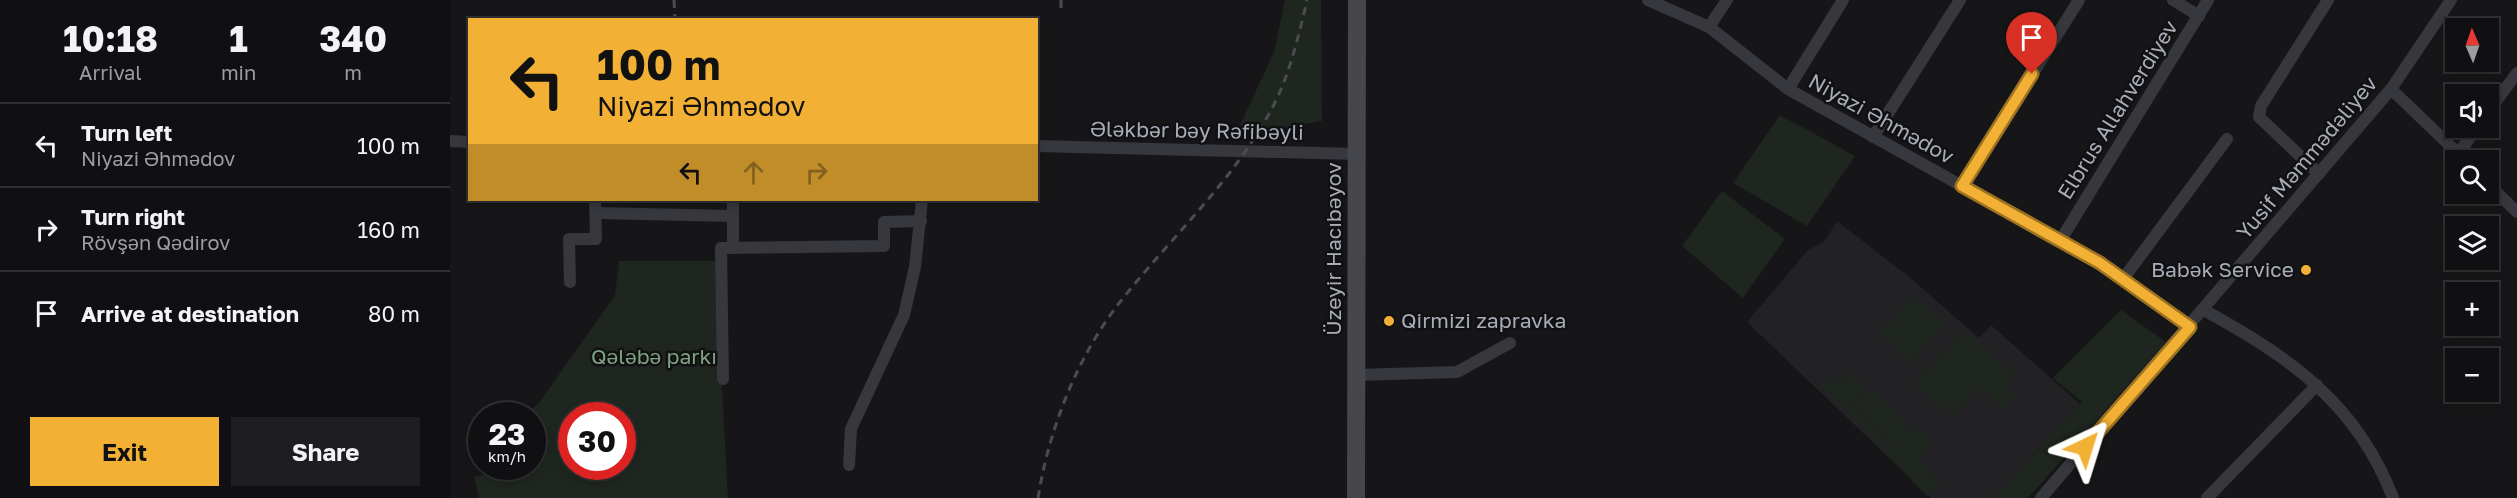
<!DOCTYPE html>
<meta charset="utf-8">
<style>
:root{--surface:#101012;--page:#1e1e20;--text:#f1f3f6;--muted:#9c9d9f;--line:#303032;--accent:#f2b134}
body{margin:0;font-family:"Golos Text",sans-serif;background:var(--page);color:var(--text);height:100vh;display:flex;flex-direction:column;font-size:22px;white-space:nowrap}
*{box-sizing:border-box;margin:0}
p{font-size:20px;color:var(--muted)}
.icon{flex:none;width:33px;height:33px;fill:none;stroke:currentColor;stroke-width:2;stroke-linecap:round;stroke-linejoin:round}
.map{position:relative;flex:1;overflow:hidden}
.drawer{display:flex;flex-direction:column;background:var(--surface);width:450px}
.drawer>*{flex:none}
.hud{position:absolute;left:18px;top:18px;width:570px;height:183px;border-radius:0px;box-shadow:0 3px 9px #0003,0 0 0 2px var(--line);background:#f2b134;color:#111;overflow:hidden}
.needle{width:39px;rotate:358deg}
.fabs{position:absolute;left:1995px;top:18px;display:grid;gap:12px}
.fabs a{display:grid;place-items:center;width:54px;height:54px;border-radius:0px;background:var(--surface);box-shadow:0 3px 9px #0003,0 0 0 2px var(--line);font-size:30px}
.speed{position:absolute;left:18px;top:402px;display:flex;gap:12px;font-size:30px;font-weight:700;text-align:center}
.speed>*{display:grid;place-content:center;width:78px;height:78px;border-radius:50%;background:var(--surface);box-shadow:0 3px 9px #0003,0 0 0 2px var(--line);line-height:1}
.speed small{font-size:15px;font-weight:400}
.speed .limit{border:9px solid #d22;background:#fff;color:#111}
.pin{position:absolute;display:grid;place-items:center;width:51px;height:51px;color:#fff;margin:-62px -26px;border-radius:50% 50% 50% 0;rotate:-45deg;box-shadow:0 0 6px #0007}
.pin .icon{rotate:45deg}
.me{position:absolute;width:66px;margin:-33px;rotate:41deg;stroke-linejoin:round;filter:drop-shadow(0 0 4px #0008)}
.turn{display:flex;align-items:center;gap:21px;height:126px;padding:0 30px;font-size:27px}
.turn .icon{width:78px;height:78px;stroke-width:2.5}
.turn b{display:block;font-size:42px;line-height:51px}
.lanes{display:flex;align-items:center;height:57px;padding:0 30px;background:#0003;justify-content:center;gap:30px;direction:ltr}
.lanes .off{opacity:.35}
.eta{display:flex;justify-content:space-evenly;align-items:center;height:102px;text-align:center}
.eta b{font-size:36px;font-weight:700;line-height:42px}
.cta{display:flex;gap:12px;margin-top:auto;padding:12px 30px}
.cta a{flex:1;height:69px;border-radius:0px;background:var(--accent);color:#111;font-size:24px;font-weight:700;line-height:69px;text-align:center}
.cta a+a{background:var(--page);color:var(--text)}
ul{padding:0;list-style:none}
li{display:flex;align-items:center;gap:18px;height:84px;padding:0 30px;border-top:2px solid var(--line)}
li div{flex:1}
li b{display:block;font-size:22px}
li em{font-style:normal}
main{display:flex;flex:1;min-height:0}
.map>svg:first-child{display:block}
</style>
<main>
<section class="drawer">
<div class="eta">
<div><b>10:18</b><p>Arrival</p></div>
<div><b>1</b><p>min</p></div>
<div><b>340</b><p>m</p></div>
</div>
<ul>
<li><svg class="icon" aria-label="left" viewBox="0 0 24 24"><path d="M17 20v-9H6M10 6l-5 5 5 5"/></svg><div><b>Turn left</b><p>Niyazi Əhmədov</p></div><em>100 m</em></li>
<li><svg class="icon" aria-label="right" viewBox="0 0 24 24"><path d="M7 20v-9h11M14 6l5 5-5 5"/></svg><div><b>Turn right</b><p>Rövşən Qədirov</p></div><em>160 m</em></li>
<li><svg class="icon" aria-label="arrive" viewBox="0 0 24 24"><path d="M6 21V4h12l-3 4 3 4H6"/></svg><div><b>Arrive at destination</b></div><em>80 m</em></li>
</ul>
<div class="cta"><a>Exit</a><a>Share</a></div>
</section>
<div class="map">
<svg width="2067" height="498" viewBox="0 0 2067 498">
<rect width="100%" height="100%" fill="#161618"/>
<path fill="#222225" d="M 1387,221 L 1458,276 L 1529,338 L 1541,325 L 1630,404 L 1543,498 L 1481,498 L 1297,322 L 1358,250 L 1374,242 Z"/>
<g fill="#1e261f" fill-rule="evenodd">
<path d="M 835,0 L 871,0 L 872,121 L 785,136 L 824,52 Z"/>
<path d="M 1330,115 L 1405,156 L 1357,226 L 1283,183 Z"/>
<path d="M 1272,191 L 1335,239 L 1293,298 L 1232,246 Z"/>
<path d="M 169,261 L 265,261 L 278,498 L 29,498 L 24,476 L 45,474 L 46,467 L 82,466 L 82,416 L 74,415 L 89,403 L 165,295 ZM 122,416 L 172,416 L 172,466 L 122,466 Z"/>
<path d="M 1464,297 L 1494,325 L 1461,362 L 1431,332 Z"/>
<path d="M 1671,310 L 1716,342 L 1578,498 L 1543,498 L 1632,402 L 1603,378 Z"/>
<path d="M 1514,332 L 1565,374 L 1555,387 L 1566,397 L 1553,409 L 1530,387 L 1503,416 L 1462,384 Z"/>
<path d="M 1401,374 L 1416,388 L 1401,404 L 1440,446 L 1443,444 L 1406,404 L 1421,389 L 1459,427 L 1447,440 L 1463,427 L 1483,441 L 1468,460 L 1491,485 L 1477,496 L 1371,386 L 1379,378 L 1389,386 Z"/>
</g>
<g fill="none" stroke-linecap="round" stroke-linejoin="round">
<g stroke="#37383d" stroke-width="12">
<path d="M 1198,0 L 1259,27 L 1338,89 L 1650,263 L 1740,327"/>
<path d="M 1723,0 L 1749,16"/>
<path d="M 1259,27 L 1277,0"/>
<path d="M 1338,89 L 1393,0"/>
<path d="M 1941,89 L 2015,160"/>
<path d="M 2038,112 L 2067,73"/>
<path d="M 1423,137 L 1510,0"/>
<path d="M 0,141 L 20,142"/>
<path d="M 586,146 L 907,154"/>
<path d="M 2008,154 L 2027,128"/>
<path d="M 1869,174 L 1809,117 L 1811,106 L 1878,0"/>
<path d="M 2038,184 L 2067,212"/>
<path d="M 1512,186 L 1629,0"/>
<path d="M 283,200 L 283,248"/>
<path d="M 146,213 L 283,216"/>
<path d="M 1610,241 L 1758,0"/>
<path d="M 1673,279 L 1777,139"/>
<path d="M 120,282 L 119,239 L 146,239 L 145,200"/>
<path d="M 1754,310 C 1839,357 1907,403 1943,498"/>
<path d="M 906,375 L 1007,372 L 1060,343"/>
<path d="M 273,379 L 271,248 L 434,246 L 434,222 L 471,221"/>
<path d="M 399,465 L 401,429 L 454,315 L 465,267 L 472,200"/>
<path d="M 1591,498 L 1941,89 L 2001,0"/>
<path d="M 1757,498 L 1867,385"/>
</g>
<path stroke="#45474d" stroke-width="18" d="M 906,498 L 907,0"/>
<g stroke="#4a4c52" stroke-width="3" stroke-dasharray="8 6" stroke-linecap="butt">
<path d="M 224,0 L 225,20"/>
<path d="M 611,0 L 611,12"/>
<path d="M 588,498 C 599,429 627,357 670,302 C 717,242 774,190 813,124 C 837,86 847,43 857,0"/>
</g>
</g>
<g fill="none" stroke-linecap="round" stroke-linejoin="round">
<g stroke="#9d7322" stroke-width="15">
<path id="route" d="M 1582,74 L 1512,186 L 1650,263 L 1740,327 L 1635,447"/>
</g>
<use href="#route" stroke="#f2b134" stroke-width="10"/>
</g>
<g fill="#f2b134" stroke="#111113" stroke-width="2">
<circle cx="1856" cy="270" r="6"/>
<circle cx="939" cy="321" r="6"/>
</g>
<g text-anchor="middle" stroke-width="5" stroke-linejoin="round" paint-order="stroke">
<g font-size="21" fill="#a8adb8" stroke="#111113">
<text transform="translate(1668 110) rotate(-58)" y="7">Elbrus Allahverdiyev</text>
<text transform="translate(1431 119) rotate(29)" y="7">Niyazi Əhmədov</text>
<text transform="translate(747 131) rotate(1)" y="7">Ələkbər bəy Rəfibəyli</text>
<text transform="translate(1857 158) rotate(-50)" y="7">Yusif Məmmədəliyev</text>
<text transform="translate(884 249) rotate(-90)" y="7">Üzeyir Hacıbəyov</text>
</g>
<g font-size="21" fill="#a8adb8" stroke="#111113" text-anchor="end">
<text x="1844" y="277">Babək Service</text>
<text x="951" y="328" text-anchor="start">Qirmizi zapravka</text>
</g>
<g font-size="21" fill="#7fa381" stroke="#111113">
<text x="204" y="364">Qələbə parkı</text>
</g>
</g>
</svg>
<div class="fabs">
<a><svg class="needle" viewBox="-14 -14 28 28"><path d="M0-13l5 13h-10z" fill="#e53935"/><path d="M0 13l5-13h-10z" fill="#9c9d9f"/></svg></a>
<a><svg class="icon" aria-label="sound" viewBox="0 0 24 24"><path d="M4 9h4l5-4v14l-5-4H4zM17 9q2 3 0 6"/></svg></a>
<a><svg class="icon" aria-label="search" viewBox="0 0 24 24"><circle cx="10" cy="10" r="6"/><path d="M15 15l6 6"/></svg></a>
<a><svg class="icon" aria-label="layers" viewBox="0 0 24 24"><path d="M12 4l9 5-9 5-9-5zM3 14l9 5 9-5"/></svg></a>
<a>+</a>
<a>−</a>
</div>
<div class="speed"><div>23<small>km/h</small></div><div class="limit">30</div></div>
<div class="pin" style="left:1582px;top:74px;background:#d93025"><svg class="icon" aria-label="arrive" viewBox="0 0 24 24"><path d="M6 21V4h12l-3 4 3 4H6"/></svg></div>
<svg class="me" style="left:1635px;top:447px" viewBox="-20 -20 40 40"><path d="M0-17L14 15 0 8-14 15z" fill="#f2b134" stroke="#fff" stroke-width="4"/></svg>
<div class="hud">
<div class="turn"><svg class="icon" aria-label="left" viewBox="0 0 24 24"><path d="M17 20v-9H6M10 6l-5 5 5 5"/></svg><div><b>100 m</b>Niyazi Əhmədov</div></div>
<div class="lanes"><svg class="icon" aria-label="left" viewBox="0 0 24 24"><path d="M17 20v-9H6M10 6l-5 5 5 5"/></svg><svg class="icon off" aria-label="ahead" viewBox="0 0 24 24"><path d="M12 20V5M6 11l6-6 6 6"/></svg><svg class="icon off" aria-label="right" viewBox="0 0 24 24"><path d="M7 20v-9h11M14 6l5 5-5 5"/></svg></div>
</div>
</div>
</main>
